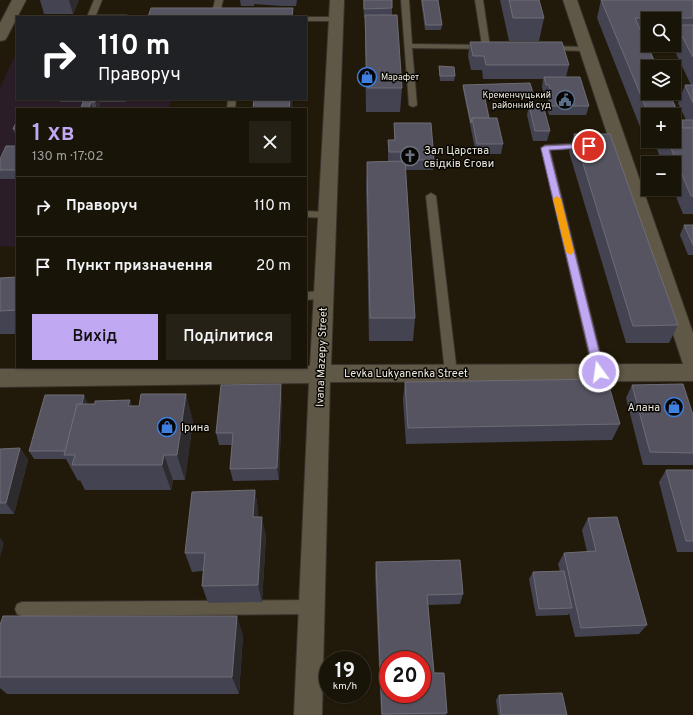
<!DOCTYPE html>
<html lang="uk">
<meta charset="utf-8">
<style>
:root{--surface:#191408;--page:#262116;--text:#f1f3f6;--muted:#9f9e9c;--line:#373329;--accent:#c0a8f3}
body{margin:0;font-family:Overpass,sans-serif;background:var(--page);color:var(--text);height:100vh;display:flex;flex-direction:column;font-size:15px;white-space:nowrap}
*{box-sizing:border-box;margin:0}
p{font-size:13px;color:var(--muted)}
.icon{flex:none;width:22px;height:22px;fill:none;stroke:currentColor;stroke-width:2;stroke-linecap:round;stroke-linejoin:round}
.map{position:relative;flex:1;overflow:hidden}
.panel{position:absolute;left:16px;top:108px;width:291px;height:260px;display:flex;flex-direction:column;background:var(--surface);border-radius:0px;box-shadow:0 1px 3px #0004,0 0 0 1px var(--line)}
.panel>*{flex:none}
.guide{position:absolute;left:16px;top:16px;width:291px;height:84px;border-radius:0px;box-shadow:0 1px 3px #0004,0 0 0 1px var(--line);background:#202124;color:#fff;overflow:hidden}
.tools{position:absolute;left:641px;top:12px;display:grid;gap:8px}
.tools a{display:grid;place-items:center;width:40px;height:40px;border-radius:0px;background:var(--surface);box-shadow:0 1px 3px #0004,0 0 0 1px var(--line);font-size:20px}
.speed{position:absolute;left:319px;top:651px;display:flex;gap:8px;font-size:20px;font-weight:700;text-align:center}
.speed>*{display:grid;place-content:center;width:52px;height:52px;border-radius:50%;background:var(--surface);box-shadow:0 1px 3px #0004,0 0 0 1px var(--line);line-height:1}
.speed small{font-size:10px;font-weight:400}
.speed .limit{border:6px solid #d22;background:#fff;color:#111}
.pin{position:absolute;display:grid;place-items:center;width:34px;height:34px;color:#fff;margin:-17px;border:2px solid #fff;border-radius:50%;box-shadow:0 1px 4px #0007}
.me{position:absolute;width:44px;margin:-22px;rotate:346deg;stroke-linejoin:round;filter:drop-shadow(0 0 3px #0008)}
.turn{display:flex;align-items:center;gap:14px;height:84px;padding:0 16px;font-size:18px}
.turn .icon{width:52px;height:52px;stroke-width:2.5}
.turn b{display:block;font-size:28px;line-height:34px}
.round{display:grid;place-items:center;flex:none;width:42px;height:42px;border-radius:0px;background:var(--page)}
.summary{display:flex;align-items:center;justify-content:space-between;height:68px;padding:0 16px}
h1{font-size:24px;font-weight:600;line-height:30px;color:var(--accent)}
.action{display:flex;gap:8px;margin-top:auto;padding:8px 16px}
.action a{flex:1;height:46px;border-radius:0px;background:var(--accent);color:#111;font-size:16px;font-weight:600;line-height:46px;text-align:center}
.action a+a{background:var(--page);color:var(--text)}
ul{padding:0;list-style:none}
li{display:flex;align-items:center;gap:12px;height:60px;padding:0 16px;border-top:1px solid var(--line)}
li div{flex:1}
li b{display:block;font-size:15px}
li em{font-style:normal}
.map>svg:first-child{display:block}
</style>
<div class="map">
<svg width="693" height="715" viewBox="0 0 693 715">
<rect width="100%" height="100%" fill="#211a0a"/>
<path fill="#2b1d28" d="M 17,51 L 17,99 L 176,99 L 171,100 L 169,109 L 17,109 L 17,247 L 0,246 L 0,88 Z"/>
<g fill="none" stroke-linecap="round" stroke-linejoin="round">
<g stroke="#38332c" stroke-width="2">
<g id="service">
<path d="M 94,0 L 102,0 L 96,15 L 126,15 L 130,17 L 87,17 Z"/>
<path d="M 215,0 L 223,0 L 219,17 L 211,17 Z"/>
<path d="M 401,0 L 409,0 L 412,44 L 482,45 L 475,0 L 483,0 L 490,47 L 486,49 L 412,48 L 417,105 L 413,107 L 409,105 Z"/>
<path d="M 305,17 L 336,17 L 340,19 L 336,21 L 306,21 Z"/>
<path d="M 545,46 L 586,47 L 590,49 L 586,51 L 548,50 L 545,50 Z"/>
<path d="M 228,99 L 236,99 L 235,109 L 227,109 Z"/>
<path d="M 584,143 L 587,144 L 588,146 L 587,148 L 550,150 L 605,372 L 603,375 L 599,376 L 595,375 L 593,372 L 541,148 L 545,145 Z"/>
<path d="M 431,193 L 436,196 L 457,373 L 455,376 L 451,377 L 447,376 L 445,373 L 426,196 Z"/>
<path d="M 306,211 L 327,212 L 332,215 L 327,218 L 306,217 Z"/>
<path d="M 324,291 L 328,292 L 329,295 L 328,298 L 306,300 L 306,292 Z"/>
<path d="M 312,600 L 317,602 L 319,607 L 317,612 L 312,614 L 22,616 L 17,614 L 15,609 L 17,604 L 22,602 Z"/>
</g>
</g>
<g stroke="#38332c" stroke-width="2">
<g id="minor">
<path d="M 12,0 L 26,0 L 7,37 L 5,40 L 0,41 L 0,23 Z"/>
<path d="M 330,0 L 344,0 L 331,365 L 683,364 L 563,0 L 577,0 L 693,333 L 693,381 L 330,382 L 322,715 L 294,715 L 309,383 L 0,387 L 0,369 L 306,367 L 306,366 L 310,366 Z"/>
</g>
</g>
<use href="#service" fill="#605846" fill-rule="evenodd"/>
<use href="#minor" fill="#605846" fill-rule="evenodd"/>
</g>
<g fill="#444352" fill-rule="evenodd">
<path d="M 40,0 L 79,0 L 73,14 L 44,14 Z"/>
<path d="M 240,0 L 297,0 L 296,6 L 281,6 L 254,4 L 254,6 L 241,6 Z"/>
<path d="M 363,0 L 392,0 L 392,15 L 402,88 L 400,112 L 366,112 L 365,39 L 365,18 L 364,18 Z"/>
<path d="M 421,0 L 438,0 L 442,25 L 441,30 L 425,30 Z"/>
<path d="M 500,0 L 539,0 L 544,18 L 539,41 L 509,41 Z"/>
<path d="M 601,0 L 693,0 L 693,214 L 683,214 L 673,189 L 674,189 L 674,163 L 662,163 L 656,146 L 657,142 L 646,142 L 597,18 ZM 648,19 L 674,19 L 674,45 L 672,45 L 691,85 L 685,85 L 678,103 L 686,120 L 682,120 L 643,36 L 648,35 ZM 648,115 L 674,115 L 674,141 L 648,141 Z"/>
<path d="M 470,42 L 569,65 L 566,77 L 589,106 L 586,115 L 549,115 L 547,106 L 548,100 L 547,95 L 544,95 L 542,87 L 543,79 L 483,79 L 482,70 L 471,70 L 468,56 Z"/>
<path d="M 439,66 L 455,76 L 454,81 L 440,81 L 439,71 Z"/>
<path d="M 463,85 L 533,93 L 532,98 L 485,99 L 489,118 L 503,144 L 501,154 L 476,154 L 463,89 Z"/>
<path d="M 59,99 L 127,99 L 126,102 L 99,102 L 100,106 L 99,108 L 118,108 L 119,109 L 22,109 L 81,108 L 83,102 L 60,102 Z"/>
<path d="M 529,105 L 550,131 L 547,141 L 533,141 L 527,115 Z"/>
<path d="M 17,120 L 17,139 L 13,129 Z"/>
<path d="M 394,123 L 434,160 L 433,170 L 406,170 L 415,318 L 413,341 L 369,341 L 366,186 L 367,162 L 388,161 L 388,140 L 394,140 Z"/>
<path d="M 574,134 L 678,325 L 669,343 L 626,343 L 569,152 Z"/>
<path d="M 17,146 L 17,179 L 0,179 L 0,159 Z"/>
<path d="M 684,225 L 693,225 L 693,255 L 688,255 L 680,235 Z"/>
<path d="M 17,277 L 17,334 L 0,334 L 0,278 Z"/>
<path d="M 405,382 L 620,424 L 612,440 L 406,444 L 403,399 Z"/>
<path d="M 632,385 L 693,415 L 693,465 L 643,465 L 626,398 Z"/>
<path d="M 282,397 L 279,480 L 233,481 L 230,469 L 232,445 L 219,445 L 216,433 Z"/>
<path d="M 88,404 L 132,406 L 193,421 L 185,480 L 173,480 L 171,490 L 85,490 L 80,480 L 78,481 L 66,459 L 34,459 L 29,451 Z"/>
<path d="M 20,448 L 28,460 L 14,514 L 0,514 L 0,449 Z"/>
<path d="M 666,470 L 693,470 L 693,552 L 677,552 L 659,482 Z"/>
<path d="M 255,490 L 258,510 L 258,517 L 266,536 L 262,602 L 208,603 L 202,586 L 203,571 L 192,572 L 185,553 Z"/>
<path d="M 588,518 L 647,625 L 639,634 L 575,637 L 569,613 L 568,615 L 536,616 L 529,579 L 533,572 L 560,571 L 558,564 L 564,553 L 587,552 L 582,530 Z"/>
<path d="M 376,562 L 463,594 L 460,604 L 428,605 L 434,673 L 447,713 L 446,715 L 381,715 L 375,573 Z"/>
<path d="M 0,625 L 243,635 L 239,694 L 7,694 L 0,688 Z"/>
<path d="M 499,695 L 567,715 L 498,715 L 496,700 Z"/>
</g>
<g fill="#2e2b2f">
<path d="M 69,0 L 79,0 L 73,14 Z"/>
<path d="M 94,99 L 98,99 L 100,106 L 99,109 L 97,109 Z"/>
<path d="M 290,99 L 293,99 L 292,109 L 289,109 Z"/>
<path d="M 91,102 L 93,109 L 89,108 Z"/>
<path d="M 281,384 L 282,397 L 279,480 L 277,468 Z"/>
<path d="M 186,394 L 193,421 L 185,480 L 177,455 Z"/>
<path d="M 84,395 L 88,404 L 70,451 Z"/>
<path d="M 130,400 L 140,427 L 128,406 Z"/>
<path d="M 20,448 L 28,460 L 14,514 L 6,503 Z"/>
<path d="M 164,455 L 173,480 L 171,490 L 162,465 Z"/>
<path d="M 255,490 L 258,510 L 257,536 L 253,517 Z"/>
<path d="M 262,517 L 266,536 L 262,602 L 258,585 Z"/>
<path d="M 0,538 L 4,543 L 0,557 Z"/>
<path d="M 237,616 L 243,635 L 239,694 L 232,677 Z"/>
</g>
<g fill="#565461" stroke="#6e6c74" fill-rule="evenodd">
<path d="M 364,0 L 392,0 L 392,8 L 364,9 Z"/>
<path d="M 422,0 L 438,0 L 442,25 L 426,25 Z"/>
<path d="M 509,0 L 539,0 L 544,18 L 513,18 Z"/>
<path d="M 601,0 L 693,0 L 693,18 L 635,18 L 657,67 L 648,67 L 648,93 L 669,93 L 683,124 L 674,124 L 674,115 L 649,115 Z"/>
<path d="M 151,8 L 293,8 L 292,17 L 148,17 Z"/>
<path d="M 365,15 L 397,15 L 402,88 L 367,88 Z"/>
<path d="M 676,25 L 693,25 L 693,57 Z"/>
<path d="M 470,42 L 562,42 L 569,65 L 486,65 L 484,56 L 473,56 Z"/>
<path d="M 439,66 L 454,67 L 455,76 L 440,76 Z"/>
<path d="M 544,77 L 580,77 L 589,106 L 551,106 L 549,96 L 552,96 L 549,85 L 546,85 Z"/>
<path d="M 530,83 L 533,93 L 484,94 L 489,118 L 472,118 L 471,123 L 463,85 Z"/>
<path d="M 685,85 L 693,85 L 693,103 Z"/>
<path d="M 84,99 L 96,99 L 95,102 L 91,102 L 89,108 L 118,108 L 118,109 L 22,109 L 23,108 L 81,108 Z"/>
<path d="M 254,99 L 290,99 L 289,109 L 253,109 Z"/>
<path d="M 529,105 L 543,105 L 550,131 L 535,131 Z"/>
<path d="M 472,118 L 497,118 L 503,144 L 477,144 Z"/>
<path d="M 17,120 L 17,129 L 13,129 Z"/>
<path d="M 682,120 L 693,120 L 693,128 L 682,128 L 683,124 Z"/>
<path d="M 394,123 L 431,123 L 434,160 L 406,160 L 406,152 L 389,152 L 388,140 L 395,140 Z"/>
<path d="M 674,128 L 693,128 L 693,196 L 691,196 L 668,141 L 674,141 Z"/>
<path d="M 574,134 L 610,134 L 678,325 L 633,326 Z"/>
<path d="M 6,146 L 17,146 L 17,170 L 0,170 L 0,159 Z"/>
<path d="M 405,161 L 415,318 L 370,318 L 367,162 Z"/>
<path d="M 684,225 L 693,225 L 693,245 Z"/>
<path d="M 17,277 L 17,310 L 0,311 L 0,278 Z"/>
<path d="M 607,379 L 620,424 L 408,428 L 405,382 Z"/>
<path d="M 281,384 L 277,468 L 230,469 L 233,433 L 216,433 L 221,385 Z"/>
<path d="M 683,384 L 693,415 L 693,453 L 650,452 L 632,385 Z"/>
<path d="M 141,394 L 186,394 L 177,455 L 164,455 L 162,465 L 72,465 L 75,455 L 64,455 L 77,404 L 95,404 L 95,401 L 130,400 L 128,406 L 139,406 Z"/>
<path d="M 45,395 L 84,395 L 82,404 L 77,404 L 65,451 L 29,451 Z"/>
<path d="M 20,448 L 6,503 L 0,503 L 0,449 Z"/>
<path d="M 666,470 L 693,470 L 693,541 L 686,541 Z"/>
<path d="M 255,490 L 253,517 L 262,517 L 258,585 L 202,586 L 205,553 L 185,553 L 192,492 Z"/>
<path d="M 617,517 L 647,625 L 581,628 L 564,553 L 596,551 L 588,518 Z"/>
<path d="M 460,560 L 463,594 L 427,595 L 434,673 L 444,673 L 447,713 L 382,714 L 376,562 ZM 388,660 L 422,660 L 422,694 L 388,694 Z"/>
<path d="M 564,571 L 572,608 L 539,609 L 533,572 Z"/>
<path d="M 3,616 L 237,616 L 232,677 L 0,677 L 0,625 Z"/>
<path d="M 562,693 L 567,715 L 501,715 L 499,695 Z"/>
</g>
<path fill="#c0a8f3" stroke="#7d6d9e" d="M 589,144 L 592,144 L 592,147 L 549,150 L 604,372 L 599,376 L 594,372 L 541,148 L 545,146 Z"/>
<path fill="#f59e0b" d="M 557,196 L 561,199 L 574,252 L 570,255 L 566,252 L 553,199 Z"/>
<defs>
<g id="shop-ring" transform="scale(1)"><circle r="9.5" fill="#080602" stroke="#3f7fe0" stroke-width="1.5"/><path d="M-5-2.5h2.3a2.7 3.5 0 0 1 5.4 0H5L5.5 6h-11ZM-1.5-2.5h3a1.5 2.3 0 0 0-3 0Z" fill="#3f7fe0"/></g>
<g id="civic-ring" transform="scale(1)"><circle r="9.5" fill="#080602" stroke="#5c6f8a" stroke-width="1.5"/><path d="M-.6-6.5H3V-4.5H.6V-3L4-1V1h2V6H-6V1h2V-1L-.6-3ZM-1.2 2.5V6h2.4V2.5Z" fill="#5c6f8a"/></g>
<g id="church-ring" transform="scale(1)"><circle r="9.5" fill="#080602" stroke="#6b7280" stroke-width="1.5"/><path d="M-1.2-6h2.4v3.5h3.3v2.4h-3.3V6h-2.4V-.1h-3.3v-2.4h3.3Z" fill="#6b7280"/></g>
</defs>
<g fill-rule="evenodd">
<use href="#shop-ring" x="367" y="77"/>
<use href="#civic-ring" x="565" y="100"/>
<use href="#church-ring" x="410" y="156"/>
<use href="#shop-ring" x="674" y="407"/>
<use href="#shop-ring" x="167" y="427"/>
</g>
<g text-anchor="middle" stroke-width="3" stroke-linejoin="round" paint-order="stroke">
<g font-size="9" fill="#ede9de" stroke="#080602" text-anchor="start">
<text x="381" y="80">Марафет</text>
<text x="551" y="98" text-anchor="end">Кременчуцький<tspan x="551" dy="10">районний суд</tspan></text>
</g>
<g font-size="11" fill="#ede9de" stroke="#080602" text-anchor="start">
<text x="424" y="154">Зал Царства<tspan x="424" dy="13">свідків Єгови</tspan></text>
<text x="660" y="411" text-anchor="end">Алана</text>
<text x="181" y="431">Ірина</text>
</g>
<g font-size="11" fill="#ede9de" stroke="#080602">
<text transform="translate(321 357) rotate(-88)" y="4">Ivana Mazepy Street</text>
<text x="406" y="377">Levka Lukyanenka Street</text>
</g>
</g>
</svg>
<div class="tools">
<a><svg class="icon" aria-label="search" viewBox="0 0 24 24"><circle cx="10" cy="10" r="6"/><path d="M15 15l6 6"/></svg></a>
<a><svg class="icon" aria-label="layers" viewBox="0 0 24 24"><path d="M12 4l9 5-9 5-9-5zM3 14l9 5 9-5"/></svg></a>
<a>+</a>
<a>−</a>
</div>
<div class="speed"><div>19<small>km/h</small></div><div class="limit">20</div></div>
<div class="pin" style="left:589px;top:146px;background:#d93025"><svg class="icon" aria-label="arrive" viewBox="0 0 24 24"><path d="M6 21V4h12l-3 4 3 4H6"/></svg></div>
<svg class="me" style="left:599px;top:372px" viewBox="-20 -20 40 40"><circle r="17" fill="#c0a8f3" stroke="#fff" stroke-width="3"/><path d="M0-11L8 9 0 5-8 9z" fill="#fff"/></svg>
<div class="guide">
<div class="turn"><svg class="icon" aria-label="right" viewBox="0 0 24 24"><path d="M7 20v-9h11M14 6l5 5-5 5"/></svg><div><b>110 m</b>Праворуч</div></div>
</div>
<section class="panel">
<div class="summary"><div><h1>1 хв</h1><p>130 m · 17:02</p></div><a class="round"><svg class="icon" aria-label="close" viewBox="0 0 24 24"><path d="M6 6l12 12M18 6L6 18"/></svg></a></div>
<ul>
<li><svg class="icon" aria-label="right" viewBox="0 0 24 24"><path d="M7 20v-9h11M14 6l5 5-5 5"/></svg><div><b>Праворуч</b></div><em>110 m</em></li>
<li><svg class="icon" aria-label="arrive" viewBox="0 0 24 24"><path d="M6 21V4h12l-3 4 3 4H6"/></svg><div><b>Пункт призначення</b></div><em>20 m</em></li>
</ul>
<div class="action"><a>Вихід</a><a>Поділитися</a></div>
</section>
</div>
